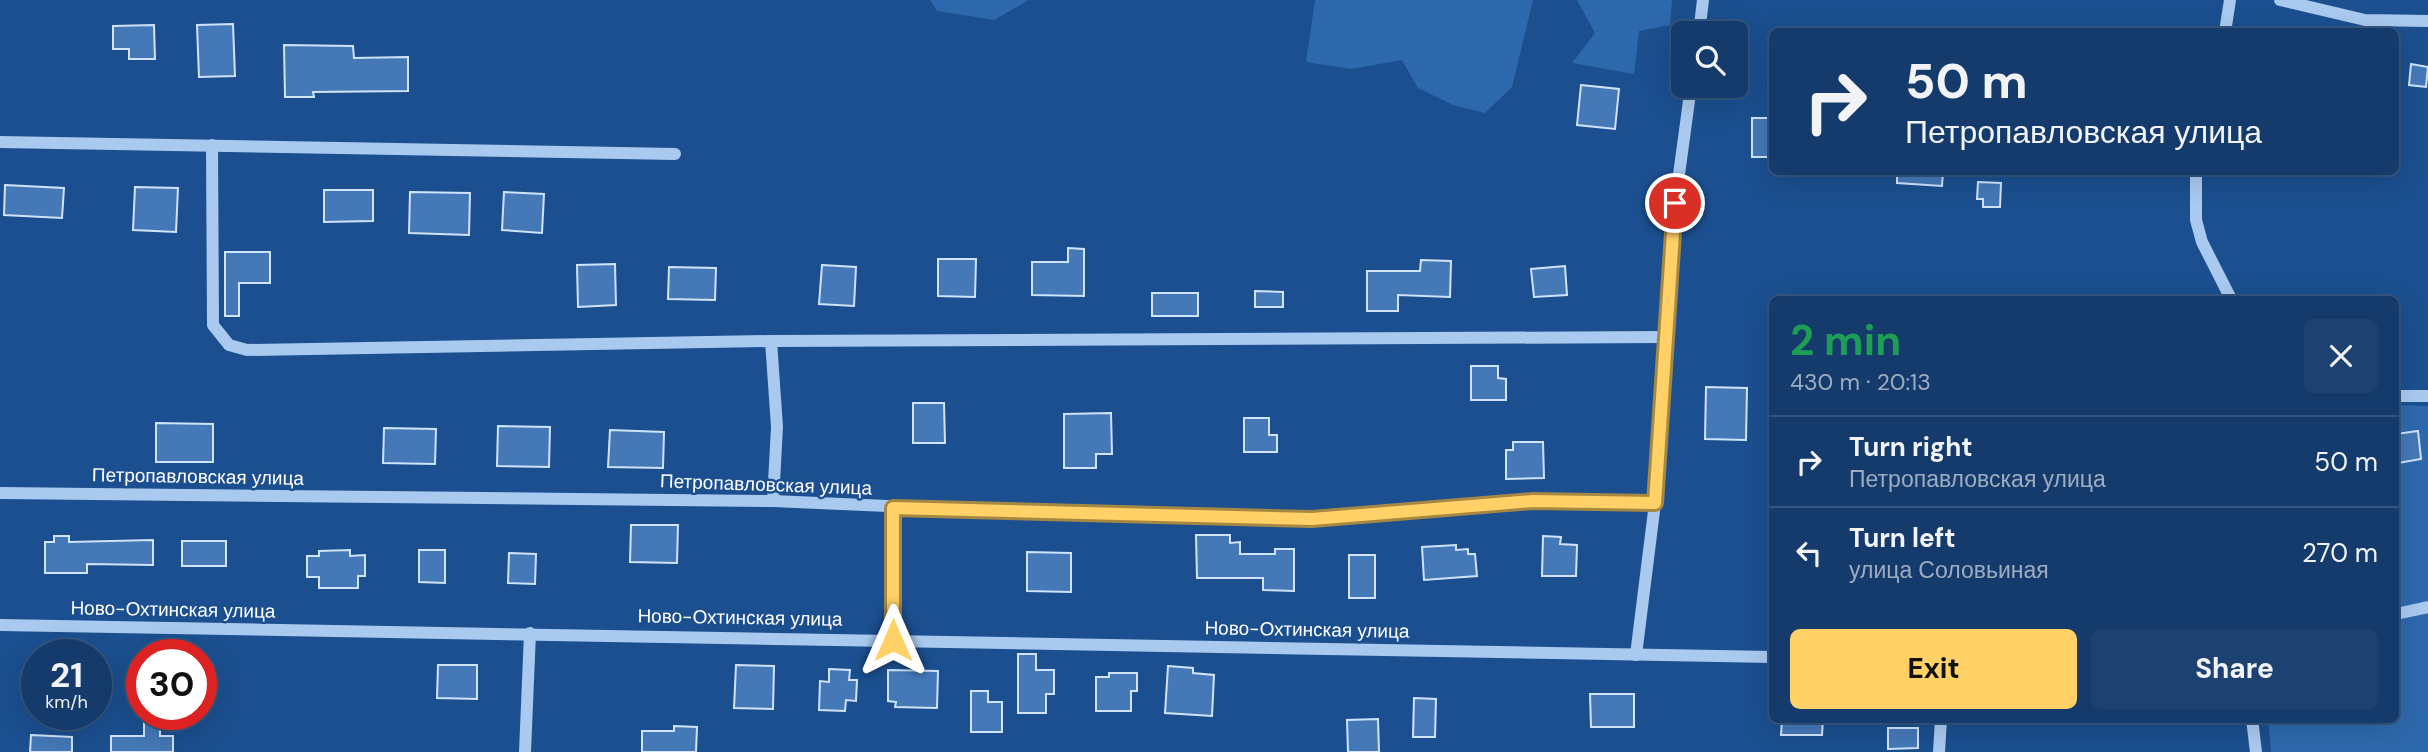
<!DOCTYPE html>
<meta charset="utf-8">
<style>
:root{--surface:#143b6b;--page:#1d4271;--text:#f1f3f6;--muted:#9dadc1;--line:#33557e;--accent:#ffd166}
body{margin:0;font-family:"DM Sans",sans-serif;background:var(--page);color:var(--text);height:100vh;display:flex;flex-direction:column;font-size:26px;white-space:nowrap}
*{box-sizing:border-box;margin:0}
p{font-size:23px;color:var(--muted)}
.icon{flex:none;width:38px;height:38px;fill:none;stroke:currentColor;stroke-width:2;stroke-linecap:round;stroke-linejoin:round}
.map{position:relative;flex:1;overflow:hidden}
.side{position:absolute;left:1769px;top:296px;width:630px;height:427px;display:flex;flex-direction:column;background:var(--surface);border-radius:10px;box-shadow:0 7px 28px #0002,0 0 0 2px var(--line)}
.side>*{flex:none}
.banner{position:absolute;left:1769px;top:28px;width:630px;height:147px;border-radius:10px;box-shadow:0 7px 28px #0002,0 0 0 2px var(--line);background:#143b6b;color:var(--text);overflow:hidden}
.controls{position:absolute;left:1671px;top:21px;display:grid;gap:14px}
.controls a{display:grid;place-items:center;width:77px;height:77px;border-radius:10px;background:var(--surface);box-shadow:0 7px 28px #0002,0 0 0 2px var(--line);font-size:35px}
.speed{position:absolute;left:21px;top:639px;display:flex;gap:14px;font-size:35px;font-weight:700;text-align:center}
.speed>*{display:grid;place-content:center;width:91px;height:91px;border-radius:50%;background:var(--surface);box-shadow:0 7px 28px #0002,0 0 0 2px var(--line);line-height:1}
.speed small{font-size:18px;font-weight:400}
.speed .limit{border:10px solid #d22;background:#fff;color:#111}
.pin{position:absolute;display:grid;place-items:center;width:60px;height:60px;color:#fff;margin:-30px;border:4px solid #fff;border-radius:50%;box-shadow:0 2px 7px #0007}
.me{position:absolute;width:77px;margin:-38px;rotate:0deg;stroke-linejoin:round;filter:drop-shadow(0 0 5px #0008)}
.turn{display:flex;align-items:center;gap:24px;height:147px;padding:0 21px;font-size:32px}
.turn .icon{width:91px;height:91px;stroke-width:2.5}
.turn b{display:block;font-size:49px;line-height:60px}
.round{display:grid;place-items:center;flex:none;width:74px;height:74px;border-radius:10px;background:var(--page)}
.headline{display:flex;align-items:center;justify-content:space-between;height:119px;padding:0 21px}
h1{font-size:42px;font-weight:700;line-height:52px;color:#1e9e55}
.primary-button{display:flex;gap:14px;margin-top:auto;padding:14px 21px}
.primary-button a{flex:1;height:80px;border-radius:10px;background:var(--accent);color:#111;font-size:28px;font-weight:700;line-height:80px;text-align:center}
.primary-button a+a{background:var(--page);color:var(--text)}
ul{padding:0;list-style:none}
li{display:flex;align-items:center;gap:21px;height:91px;padding:0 21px;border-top:2px solid var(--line)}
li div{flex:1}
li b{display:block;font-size:26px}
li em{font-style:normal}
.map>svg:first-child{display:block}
</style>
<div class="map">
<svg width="2428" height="752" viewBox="0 0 2428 752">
<rect width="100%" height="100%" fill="#1b4f8f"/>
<g fill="#2e69ad">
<path d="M 930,0 L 1029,0 L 994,20 L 937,11 Z"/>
<path d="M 1315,0 L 1533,0 L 1512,87 L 1485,113 L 1453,105 L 1418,88 L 1402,60 L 1351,69 L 1306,62 Z"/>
<path d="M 1577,0 L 1672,0 L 1670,25 L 1639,31 L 1634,74 L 1572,63 L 1595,33 Z"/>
<path d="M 2396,405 L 2428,406 L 2428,752 L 2271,752 L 2268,719 L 2396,719 Z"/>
</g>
<g fill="#4478b7" stroke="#cfe3fa" stroke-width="2">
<path d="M 233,24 L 235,76 L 199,77 L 197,25 Z"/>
<path d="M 154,25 L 155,59 L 129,59 L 129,49 L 113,49 L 113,26 Z"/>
<path d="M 284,45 L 353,46 L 354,58 L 408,57 L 408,91 L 313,92 L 314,97 L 285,97 Z"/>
<path d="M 2411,64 L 2428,67 L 2426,87 L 2409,85 Z"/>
<path d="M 1581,85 L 1619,89 L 1615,129 L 1577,125 Z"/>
<rect x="1752" y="118" width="21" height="39"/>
<path d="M 1897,172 L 1943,172 L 1942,186 L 1897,183 Z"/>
<path d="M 1978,182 L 2001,183 L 2000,207 L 1983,207 L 1983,199 L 1977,199 Z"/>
<path d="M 5,185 L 64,188 L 62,218 L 4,215 Z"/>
<path d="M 135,187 L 178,188 L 176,232 L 133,230 Z"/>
<path d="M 324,190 L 373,190 L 373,221 L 324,222 Z"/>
<path d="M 410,192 L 470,193 L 469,235 L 409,233 Z"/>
<path d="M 504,192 L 544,194 L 542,233 L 502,230 Z"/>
<path d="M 1068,248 L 1084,249 L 1084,296 L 1032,295 L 1032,262 L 1068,262 Z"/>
<path d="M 225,252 L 270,252 L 270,283 L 239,283 L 239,316 L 225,316 Z"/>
<path d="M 938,259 L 976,259 L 975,297 L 938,296 Z"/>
<path d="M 1421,260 L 1451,261 L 1450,297 L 1398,295 L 1398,311 L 1367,311 L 1367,271 L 1420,271 Z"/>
<path d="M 615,264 L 616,305 L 578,307 L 577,265 Z"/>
<path d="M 822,265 L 856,267 L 854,306 L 819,304 Z"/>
<path d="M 1565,266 L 1567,295 L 1534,297 L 1531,269 Z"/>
<path d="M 669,267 L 716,268 L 715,300 L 668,299 Z"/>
<path d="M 1255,291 L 1283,292 L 1283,307 L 1255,307 Z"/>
<rect x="1152" y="293" width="46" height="23"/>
<path d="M 1471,366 L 1498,366 L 1498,378 L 1506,379 L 1506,400 L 1471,400 Z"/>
<path d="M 1706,387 L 1747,388 L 1746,440 L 1705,439 Z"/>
<path d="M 913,403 L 944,403 L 945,443 L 913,443 Z"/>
<path d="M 1111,413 L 1112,454 L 1096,454 L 1096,468 L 1064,468 L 1064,414 Z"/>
<path d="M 1244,418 L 1269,418 L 1269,435 L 1277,435 L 1277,452 L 1244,452 Z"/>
<path d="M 156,423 L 213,424 L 213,462 L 156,462 Z"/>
<path d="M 498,426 L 550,427 L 549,467 L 497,466 Z"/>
<path d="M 384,428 L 436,429 L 435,464 L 383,463 Z"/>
<path d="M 610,430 L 664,432 L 663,468 L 608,467 Z"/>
<path d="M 2418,431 L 2421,459 L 2398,463 L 2396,434 Z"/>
<path d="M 1513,442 L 1543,442 L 1544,478 L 1506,479 L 1506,450 L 1513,450 Z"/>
<path d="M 631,525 L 678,525 L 677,563 L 630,562 Z"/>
<path d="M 1196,535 L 1230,535 L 1230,543 L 1240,542 L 1240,554 L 1275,554 L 1275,549 L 1294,549 L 1294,591 L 1263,590 L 1263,578 L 1197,578 Z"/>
<path d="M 54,536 L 69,536 L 69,542 L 153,540 L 153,565 L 87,564 L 87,573 L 45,573 L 45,542 L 54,542 Z"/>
<path d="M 1543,536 L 1561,537 L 1560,544 L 1577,545 L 1576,576 L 1542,576 Z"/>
<rect x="182" y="541" width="44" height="25"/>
<path d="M 1456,545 L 1456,550 L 1468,549 L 1468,554 L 1475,554 L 1477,576 L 1424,580 L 1422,547 Z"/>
<path d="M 350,550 L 350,556 L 365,555 L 365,576 L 358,576 L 358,588 L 319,588 L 319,577 L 307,577 L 307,556 L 319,556 L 319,551 Z"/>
<path d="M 419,550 L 445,550 L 445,583 L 419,582 Z"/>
<path d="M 1027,552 L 1071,553 L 1071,592 L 1027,591 Z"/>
<path d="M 509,553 L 536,554 L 535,584 L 508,583 Z"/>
<rect x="1349" y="555" width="26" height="43"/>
<path d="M 1018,654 L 1036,654 L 1036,670 L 1054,670 L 1054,694 L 1046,694 L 1046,713 L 1018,713 Z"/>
<path d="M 438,665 L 477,665 L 477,699 L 437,698 Z"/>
<path d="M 736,665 L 774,666 L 773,709 L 734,708 Z"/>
<path d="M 1168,666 L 1193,668 L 1193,673 L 1214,675 L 1212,716 L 1165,713 Z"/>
<path d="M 829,669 L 850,670 L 849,680 L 857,680 L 856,701 L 846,700 L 845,711 L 819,710 L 820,681 L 829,682 Z"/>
<path d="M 888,670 L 938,671 L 937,708 L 895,707 L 896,702 L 888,701 Z"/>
<path d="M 1109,673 L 1137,673 L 1137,691 L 1131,691 L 1131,711 L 1096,711 L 1096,677 L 1109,677 Z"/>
<path d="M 971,691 L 988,691 L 988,702 L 1002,702 L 1002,732 L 971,732 Z"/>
<path d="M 1590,694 L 1634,694 L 1634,727 L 1591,727 Z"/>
<path d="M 1414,698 L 1436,699 L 1435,737 L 1413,737 Z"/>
<path d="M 1378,719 L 1379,752 L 1348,752 L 1347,720 Z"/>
<path d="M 1782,719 L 1823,719 L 1822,735 L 1781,735 Z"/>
<path d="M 144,722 L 160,722 L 160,736 L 173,736 L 173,752 L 111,752 L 111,736 L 144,736 Z"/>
<path d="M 674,726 L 697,727 L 696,752 L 642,752 L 642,731 L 674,731 Z"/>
<path d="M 1888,728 L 1918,728 L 1918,748 L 1888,749 Z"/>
<path d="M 31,735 L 72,737 L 72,752 L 30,752 Z"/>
</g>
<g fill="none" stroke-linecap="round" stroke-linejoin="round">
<g stroke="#a9c9ee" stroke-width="12">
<path d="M 2280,0 L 2365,20 L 2428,21"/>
<path d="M 2225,32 L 2230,0"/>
<path d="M 1699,33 L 1703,0"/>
<path d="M 0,142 L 675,154"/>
<path d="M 212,145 L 213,325 L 229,345 L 247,350 L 771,341 L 1665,337"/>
<path d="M 2196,172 L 2196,220 L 2202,242 L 2231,299"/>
<path d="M 771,341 L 777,427 L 773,501"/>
<path d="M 2396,396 L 2428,396"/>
<path d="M 0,493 L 773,501 L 1090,515 L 1312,519 L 1533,501 L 1655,503"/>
<path d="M 893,508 L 893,640"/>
<path d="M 2396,614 L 2428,607"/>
<path d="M 0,625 L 1773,657"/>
<path d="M 1636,655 L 1655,503 L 1672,226 L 1691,86"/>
<path d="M 2252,719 L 2256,752"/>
<path d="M 525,752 L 530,633"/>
<path d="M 1939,752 L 1941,719"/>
</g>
</g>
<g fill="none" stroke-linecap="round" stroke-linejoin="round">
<g stroke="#a68842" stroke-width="18">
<path id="route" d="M 893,640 L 893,508 L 1312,519 L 1533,501 L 1655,503 L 1675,203"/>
</g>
<use href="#route" stroke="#ffd166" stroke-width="12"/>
</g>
<g text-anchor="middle" stroke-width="5" stroke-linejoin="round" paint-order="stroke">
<g font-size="19" fill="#fff" stroke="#1b4f8f">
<text transform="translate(198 476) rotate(1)" y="7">Петропавловская улица</text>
<text transform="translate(766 484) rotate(2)" y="7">Петропавловская улица</text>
<text transform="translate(173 609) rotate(1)" y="7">Ново-Охтинская улица</text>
<text transform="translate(740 617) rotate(1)" y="7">Ново-Охтинская улица</text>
<text transform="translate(1307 629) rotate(1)" y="7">Ново-Охтинская улица</text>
</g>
</g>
</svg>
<div class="controls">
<a><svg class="icon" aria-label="search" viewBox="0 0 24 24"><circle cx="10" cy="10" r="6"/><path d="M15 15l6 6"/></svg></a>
</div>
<div class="speed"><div>21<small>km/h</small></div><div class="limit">30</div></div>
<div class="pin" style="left:1675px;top:203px;background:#d93025"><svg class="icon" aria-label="arrive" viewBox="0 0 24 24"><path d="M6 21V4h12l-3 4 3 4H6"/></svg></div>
<svg class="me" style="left:893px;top:640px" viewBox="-20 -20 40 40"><path d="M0-17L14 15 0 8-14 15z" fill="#ffd166" stroke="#fff" stroke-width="4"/></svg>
<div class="banner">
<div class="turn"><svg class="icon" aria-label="right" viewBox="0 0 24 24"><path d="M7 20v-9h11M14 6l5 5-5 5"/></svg><div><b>50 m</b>Петропавловская улица</div></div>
</div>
<section class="side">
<div class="headline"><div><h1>2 min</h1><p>430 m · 20:13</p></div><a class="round"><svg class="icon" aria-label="close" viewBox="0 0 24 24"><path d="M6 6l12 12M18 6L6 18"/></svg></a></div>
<ul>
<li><svg class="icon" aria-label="right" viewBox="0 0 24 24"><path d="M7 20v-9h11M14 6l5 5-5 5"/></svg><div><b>Turn right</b><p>Петропавловская улица</p></div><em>50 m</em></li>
<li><svg class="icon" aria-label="left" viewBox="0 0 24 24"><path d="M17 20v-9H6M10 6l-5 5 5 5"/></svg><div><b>Turn left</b><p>улица Соловьиная</p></div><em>270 m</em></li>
</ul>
<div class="primary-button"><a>Exit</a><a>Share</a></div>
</section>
</div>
